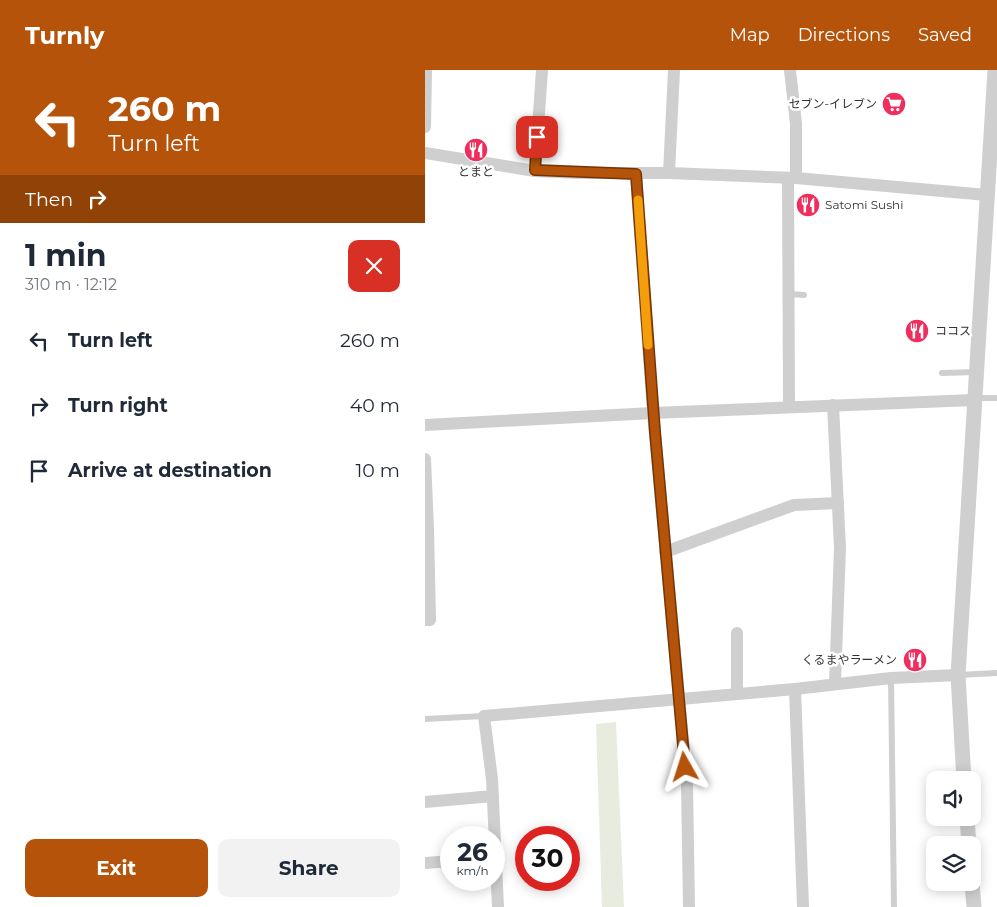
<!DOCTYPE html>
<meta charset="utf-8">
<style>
:root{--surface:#fff;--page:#f2f2f3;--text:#1f2937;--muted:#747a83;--accent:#b45309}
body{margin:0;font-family:Montserrat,"Noto Sans JP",sans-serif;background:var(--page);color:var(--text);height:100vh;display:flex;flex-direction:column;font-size:19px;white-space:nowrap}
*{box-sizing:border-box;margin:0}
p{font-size:16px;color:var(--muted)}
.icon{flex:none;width:28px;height:28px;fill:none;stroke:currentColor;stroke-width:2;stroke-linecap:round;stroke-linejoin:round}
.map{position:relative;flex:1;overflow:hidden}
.panel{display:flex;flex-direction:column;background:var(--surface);width:425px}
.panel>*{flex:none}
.guide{background:#b45309;color:#fff;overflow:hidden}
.controls{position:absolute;left:501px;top:701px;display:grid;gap:10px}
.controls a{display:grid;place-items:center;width:55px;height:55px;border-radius:10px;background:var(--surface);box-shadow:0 2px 12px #0003;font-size:25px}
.speed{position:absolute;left:15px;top:756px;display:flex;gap:10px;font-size:25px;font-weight:700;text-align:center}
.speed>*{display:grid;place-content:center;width:65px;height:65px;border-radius:50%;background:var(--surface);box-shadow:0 2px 12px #0003;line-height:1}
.speed small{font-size:12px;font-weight:400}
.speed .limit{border:8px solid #d22;background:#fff;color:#111}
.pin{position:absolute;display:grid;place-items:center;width:42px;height:42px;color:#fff;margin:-21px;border-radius:10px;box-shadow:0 2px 8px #0006}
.me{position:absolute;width:55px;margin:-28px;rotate:354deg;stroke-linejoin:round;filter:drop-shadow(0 0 4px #0008)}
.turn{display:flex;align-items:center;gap:18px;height:105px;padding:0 25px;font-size:22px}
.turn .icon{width:65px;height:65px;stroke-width:2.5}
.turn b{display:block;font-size:35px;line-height:42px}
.then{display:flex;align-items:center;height:48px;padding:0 25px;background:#0003;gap:10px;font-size:19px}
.round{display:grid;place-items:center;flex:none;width:52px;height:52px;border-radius:10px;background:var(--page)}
.headline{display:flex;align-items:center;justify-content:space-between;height:85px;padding:0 25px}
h1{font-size:30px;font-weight:700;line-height:38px}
.button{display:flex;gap:10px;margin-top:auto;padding:10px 25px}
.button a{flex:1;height:58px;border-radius:10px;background:var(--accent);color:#fff;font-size:20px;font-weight:700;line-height:58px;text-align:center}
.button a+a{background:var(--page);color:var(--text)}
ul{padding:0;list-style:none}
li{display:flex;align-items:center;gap:15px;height:65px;padding:0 25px}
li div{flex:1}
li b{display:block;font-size:19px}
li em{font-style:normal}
header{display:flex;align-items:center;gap:30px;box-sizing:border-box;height:70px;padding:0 25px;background:var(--accent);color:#fff}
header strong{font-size:24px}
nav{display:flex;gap:28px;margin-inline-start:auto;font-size:18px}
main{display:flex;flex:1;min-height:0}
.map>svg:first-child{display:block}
</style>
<header>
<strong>Turnly</strong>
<nav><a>Map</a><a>Directions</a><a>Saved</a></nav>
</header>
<main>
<section class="panel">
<div class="guide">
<div class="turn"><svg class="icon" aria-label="left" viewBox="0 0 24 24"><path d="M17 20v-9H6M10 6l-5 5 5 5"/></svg><div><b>260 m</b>Turn left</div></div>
<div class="then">Then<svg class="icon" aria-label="right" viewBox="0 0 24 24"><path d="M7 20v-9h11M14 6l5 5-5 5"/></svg></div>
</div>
<div class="headline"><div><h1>1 min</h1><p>310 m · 12:12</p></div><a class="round" style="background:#d93025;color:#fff"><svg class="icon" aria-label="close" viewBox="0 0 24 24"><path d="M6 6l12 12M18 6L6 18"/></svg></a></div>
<ul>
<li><svg class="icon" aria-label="left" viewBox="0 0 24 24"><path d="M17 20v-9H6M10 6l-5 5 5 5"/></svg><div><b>Turn left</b></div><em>260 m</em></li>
<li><svg class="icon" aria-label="right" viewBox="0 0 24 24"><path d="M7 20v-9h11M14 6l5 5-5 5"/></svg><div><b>Turn right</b></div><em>40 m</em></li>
<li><svg class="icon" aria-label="arrive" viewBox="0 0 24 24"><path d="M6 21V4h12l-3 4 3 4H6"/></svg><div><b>Arrive at destination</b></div><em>10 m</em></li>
</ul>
<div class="button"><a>Exit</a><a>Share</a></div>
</section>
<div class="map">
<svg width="572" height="837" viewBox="0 0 572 837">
<rect width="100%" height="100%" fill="#fff"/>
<path fill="#e8ecde" d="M 191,652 L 199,837 L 177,837 L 171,654 Z"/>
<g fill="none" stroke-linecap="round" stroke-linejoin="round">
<g stroke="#cfcfcf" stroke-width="6">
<path d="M 363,224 L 379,225"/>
<path d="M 517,303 L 551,302"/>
<path d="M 551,328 L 572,328"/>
<path d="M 533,605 L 572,603"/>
<path d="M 466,608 L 469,837"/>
<path d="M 0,649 L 59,646"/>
</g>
<g stroke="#cfcfcf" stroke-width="12">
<path d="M 365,0 L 371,54 L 371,108"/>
<path d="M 0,57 L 1,0"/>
<path d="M 0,83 L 110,101 L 154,103 L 244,103 L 371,108 L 562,125"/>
<path d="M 110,101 L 117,0"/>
<path d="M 244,103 L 249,0"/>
<path d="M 211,104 L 228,343 L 262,714 L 264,837"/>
<path d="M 363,108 L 364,337"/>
<path d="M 408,335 L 415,478 L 410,613"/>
<path d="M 0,355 L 228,343 L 549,330"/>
<path d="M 0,389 L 3,459 L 5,550 L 0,550"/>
<path d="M 240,482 L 369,435 L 413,433"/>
<path d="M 370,619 L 378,837"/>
<path d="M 312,624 L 312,563"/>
<path d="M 0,732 L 68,726"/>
<path d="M 0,793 L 26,791"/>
<path d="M 73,837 L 67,709 L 59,646 L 370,619 L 466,608 L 533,605"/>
</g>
<g stroke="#cfcfcf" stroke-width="15">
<path d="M 539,710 L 533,605 L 570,0"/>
<path d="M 542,748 L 544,775"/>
<path d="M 547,812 L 549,837"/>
</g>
</g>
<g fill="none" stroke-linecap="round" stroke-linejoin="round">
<g stroke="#753606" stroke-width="12">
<path id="route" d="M 112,67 L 110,100 L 211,104 L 230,362 L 260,697"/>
</g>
<use href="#route" stroke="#b45309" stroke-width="9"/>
<path stroke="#f59e0b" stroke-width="9" d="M 213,130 L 223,275"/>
</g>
<defs>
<g id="supermarket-disc" transform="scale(1.25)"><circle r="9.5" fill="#f02e5d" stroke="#fff"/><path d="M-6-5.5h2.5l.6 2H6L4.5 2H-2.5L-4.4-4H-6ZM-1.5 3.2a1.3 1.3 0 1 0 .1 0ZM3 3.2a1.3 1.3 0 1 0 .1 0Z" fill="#fff"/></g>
<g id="restaurant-disc" transform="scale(1.25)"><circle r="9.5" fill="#f02e5d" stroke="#fff"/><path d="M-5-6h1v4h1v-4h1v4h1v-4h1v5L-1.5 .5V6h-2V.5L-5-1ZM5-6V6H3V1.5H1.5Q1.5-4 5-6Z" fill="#fff"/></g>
</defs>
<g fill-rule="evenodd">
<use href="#supermarket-disc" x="469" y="34"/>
<use href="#restaurant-disc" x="51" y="80"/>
<use href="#restaurant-disc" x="383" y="135"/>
<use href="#restaurant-disc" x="492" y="261"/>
<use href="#restaurant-disc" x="490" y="590"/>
</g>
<g text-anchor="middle" stroke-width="5" stroke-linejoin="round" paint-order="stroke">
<g font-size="12" fill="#323232" stroke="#fff" text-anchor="end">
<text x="452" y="38">セブン-イレブン</text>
<text x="51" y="106" text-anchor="middle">とまと</text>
<text x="400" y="139" text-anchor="start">Satomi Sushi</text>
<text x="510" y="265" text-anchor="start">ココス</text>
<text x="472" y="594">くるまやラーメン</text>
</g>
</g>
</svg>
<div class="controls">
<a><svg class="icon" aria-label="sound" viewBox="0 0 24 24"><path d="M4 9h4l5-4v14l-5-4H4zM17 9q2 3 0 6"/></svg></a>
<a><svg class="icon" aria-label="layers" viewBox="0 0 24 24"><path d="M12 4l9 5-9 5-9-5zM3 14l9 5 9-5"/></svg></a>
</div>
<div class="speed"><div>26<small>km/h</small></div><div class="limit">30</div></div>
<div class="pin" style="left:112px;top:67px;background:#d93025"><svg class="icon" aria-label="arrive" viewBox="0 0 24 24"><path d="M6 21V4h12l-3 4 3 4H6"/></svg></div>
<svg class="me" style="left:260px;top:697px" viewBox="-20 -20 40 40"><path d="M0-17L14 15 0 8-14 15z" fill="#b45309" stroke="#fff" stroke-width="4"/></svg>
</div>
</main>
